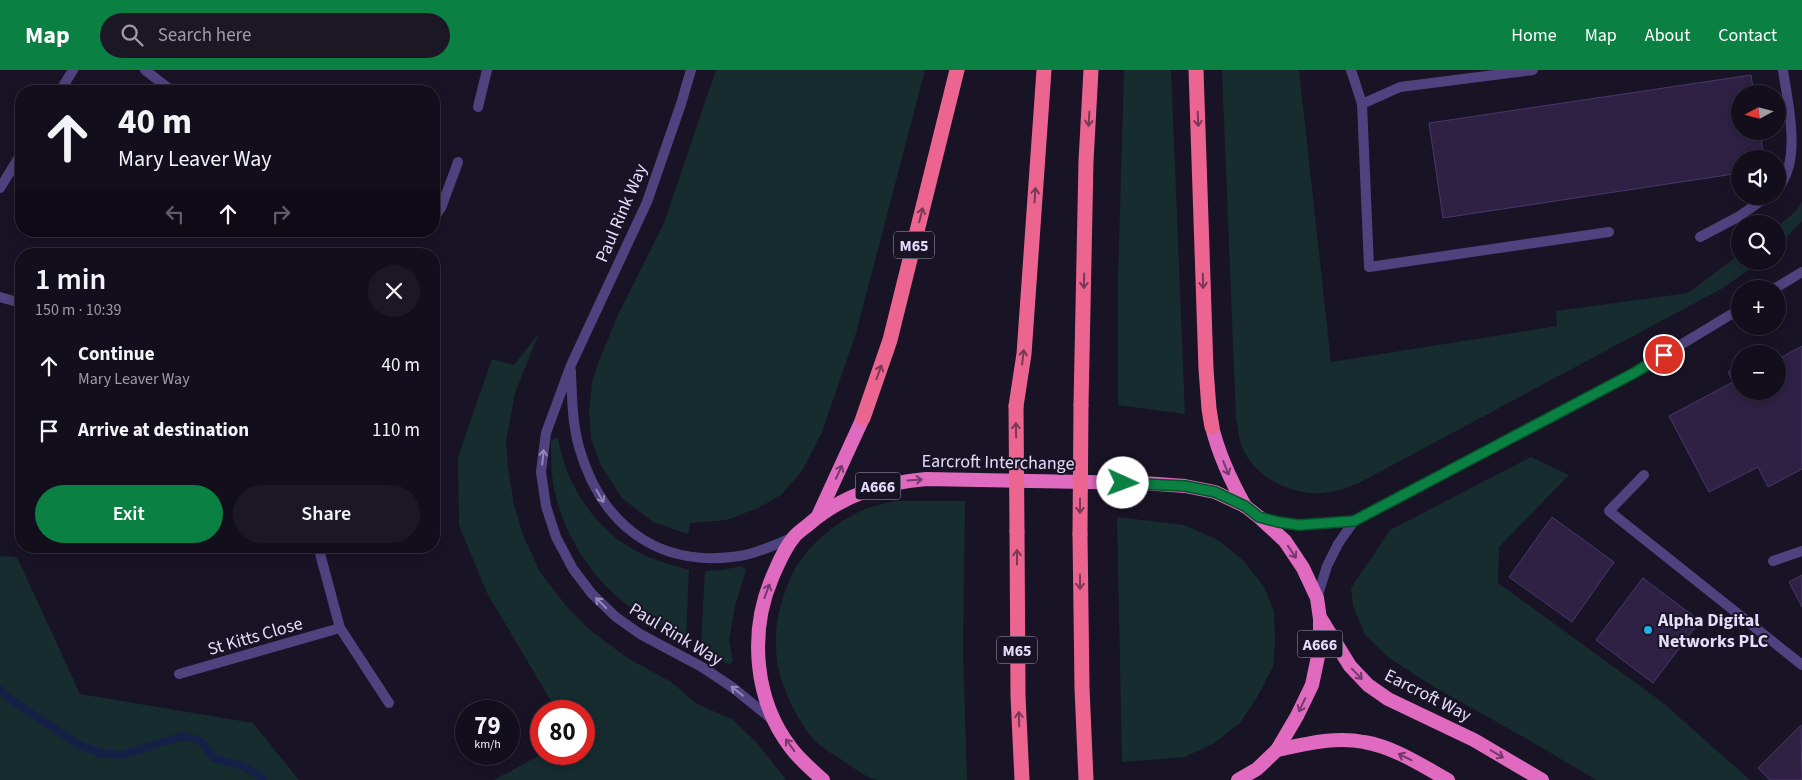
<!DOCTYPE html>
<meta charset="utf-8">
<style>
:root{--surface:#130e1c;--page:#1c1725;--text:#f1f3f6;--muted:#9d9ca3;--line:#322e3b;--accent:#0b8043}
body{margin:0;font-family:"Source Sans 3",sans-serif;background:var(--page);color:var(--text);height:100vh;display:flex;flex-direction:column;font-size:19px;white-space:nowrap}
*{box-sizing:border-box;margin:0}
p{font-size:16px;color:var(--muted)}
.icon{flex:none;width:28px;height:28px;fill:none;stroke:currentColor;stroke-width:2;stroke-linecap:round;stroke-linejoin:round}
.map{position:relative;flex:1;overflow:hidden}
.drawer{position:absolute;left:15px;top:178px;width:425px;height:305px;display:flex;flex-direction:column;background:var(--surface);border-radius:20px;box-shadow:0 2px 12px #0003,0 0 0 1px var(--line)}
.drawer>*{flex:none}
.banner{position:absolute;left:15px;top:15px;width:425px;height:152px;border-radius:20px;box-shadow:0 2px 12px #0003,0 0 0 1px var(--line);background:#130e1c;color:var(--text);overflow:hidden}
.needle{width:32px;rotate:263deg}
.fabs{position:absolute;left:1731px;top:15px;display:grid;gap:10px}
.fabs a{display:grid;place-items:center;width:55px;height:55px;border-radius:50%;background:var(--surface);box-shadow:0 2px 12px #0003,0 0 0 1px var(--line);font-size:25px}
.speed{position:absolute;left:455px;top:630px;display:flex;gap:10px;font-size:25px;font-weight:700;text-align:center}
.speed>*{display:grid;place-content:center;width:65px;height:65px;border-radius:50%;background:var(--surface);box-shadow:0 2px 12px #0003,0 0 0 1px var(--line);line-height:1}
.speed small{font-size:12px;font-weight:400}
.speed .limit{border:8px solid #d22;background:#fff;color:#111}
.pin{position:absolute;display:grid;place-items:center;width:42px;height:42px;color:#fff;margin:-21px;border:2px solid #fff;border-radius:50%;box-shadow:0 1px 5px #0007}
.me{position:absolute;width:55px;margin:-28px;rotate:92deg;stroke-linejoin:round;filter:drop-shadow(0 0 4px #0008)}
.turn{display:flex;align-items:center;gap:18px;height:105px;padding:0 20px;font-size:22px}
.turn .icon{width:65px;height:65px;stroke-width:2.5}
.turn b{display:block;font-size:35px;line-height:42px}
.lanes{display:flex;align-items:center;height:48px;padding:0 20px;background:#0003;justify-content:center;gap:25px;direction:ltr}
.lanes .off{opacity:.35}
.round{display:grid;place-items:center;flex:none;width:52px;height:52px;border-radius:26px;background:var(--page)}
.head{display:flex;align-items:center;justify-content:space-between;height:85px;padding:0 20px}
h1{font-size:30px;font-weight:600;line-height:38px}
.cta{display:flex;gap:10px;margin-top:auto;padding:10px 20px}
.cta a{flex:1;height:58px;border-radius:30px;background:var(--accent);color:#fff;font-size:20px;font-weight:600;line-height:58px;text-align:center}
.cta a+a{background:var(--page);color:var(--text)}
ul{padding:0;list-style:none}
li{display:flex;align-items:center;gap:15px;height:65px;padding:0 20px}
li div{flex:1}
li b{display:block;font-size:19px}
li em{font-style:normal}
header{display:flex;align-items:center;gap:30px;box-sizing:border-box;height:70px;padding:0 25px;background:var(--accent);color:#fff}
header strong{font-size:24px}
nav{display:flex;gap:28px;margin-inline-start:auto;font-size:18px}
.search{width:350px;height:45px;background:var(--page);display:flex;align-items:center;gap:12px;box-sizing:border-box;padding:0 18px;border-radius:28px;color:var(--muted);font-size:19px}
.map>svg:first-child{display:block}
</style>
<header>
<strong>Map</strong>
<div class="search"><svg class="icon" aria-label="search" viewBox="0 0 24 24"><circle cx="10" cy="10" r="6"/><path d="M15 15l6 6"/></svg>Search here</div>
<nav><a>Home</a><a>Map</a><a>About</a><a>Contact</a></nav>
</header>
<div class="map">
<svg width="1802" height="710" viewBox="0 0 1802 710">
<rect width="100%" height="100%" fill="#191326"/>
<g fill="#162c2f">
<path d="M 716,0 L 925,0 L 856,263 L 822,362 L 802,401 L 781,425 L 758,438 L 727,450 L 690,453 L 688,464 L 653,452 L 622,428 L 601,396 L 591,369 L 589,342 L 592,312 L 599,291 L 617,247 L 664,153 Z"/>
<path d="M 1124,0 L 1171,0 L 1185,344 L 1118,335 L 1118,210 Z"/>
<path d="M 1222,0 L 1299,0 L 1331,292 L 1557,256 L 1556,241 L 1688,223 L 1740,184 L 1740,191 L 1762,191 L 1721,219 L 1359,413 C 1342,420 1322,426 1303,422 C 1275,417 1248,399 1240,371 C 1238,364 1238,355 1236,348 Z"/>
<path d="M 1802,132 L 1802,151 L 1778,176 L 1778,156 L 1795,142 Z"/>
<path d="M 539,263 L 515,323 L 506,371 L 508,397 L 514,435 L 523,465 L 540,502 L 567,537 L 590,560 L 626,587 L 671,612 L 697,634 L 732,649 L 758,674 L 786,710 L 494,710 L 542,684 L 584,684 L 584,641 L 557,641 L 487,523 L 459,455 L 458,387 L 492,289 L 514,295 Z"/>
<path d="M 558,367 C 565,414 596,461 638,482 C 655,491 672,495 689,500 L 686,567 C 665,558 644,548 626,534 C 591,507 565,466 555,423 C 551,407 551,387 551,370 Z"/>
<path d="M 1531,387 L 1569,405 L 1499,477 L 1498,513 L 1662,632 L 1750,710 L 1596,710 L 1534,673 L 1436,618 L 1389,588 L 1365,565 L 1353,536 L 1351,518 L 1390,460 Z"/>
<path d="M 894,431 L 965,431 L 963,581 L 967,710 L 878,710 C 864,707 854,698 842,690 C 833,685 825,679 817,673 C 809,665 802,654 797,645 C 774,604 769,566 785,522 C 789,510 795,497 802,488 C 817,468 839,451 861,441 C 871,436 883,434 894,431 Z"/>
<path d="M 1117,447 L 1184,455 L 1218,470 L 1244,491 L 1264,517 L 1274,541 L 1275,571 L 1273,597 L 1256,629 L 1240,653 L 1214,673 L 1185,687 L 1122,692 Z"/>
<path d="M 0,486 L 17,487 L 80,624 L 253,653 L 299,710 L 0,710 Z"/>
<path d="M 742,496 L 746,500 L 735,536 L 729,571 L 733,591 L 730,594 L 726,593 L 701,574 L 705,501 L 722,500 Z"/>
</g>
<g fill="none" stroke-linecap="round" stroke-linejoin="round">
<path stroke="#152047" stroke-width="8" d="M 0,620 L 10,629 L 78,674 L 99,683 L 121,685 L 183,666 L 201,671 L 213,688 L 242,696 L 259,705 L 263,710"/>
</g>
<g fill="#2e2144" stroke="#4a366e">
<path d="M 1751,5 L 1754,24 L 1740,24 L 1740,61 L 1760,61 L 1764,89 L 1740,89 L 1740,103 L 1443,148 L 1429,53 Z"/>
<path d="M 1802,276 L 1802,399 L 1768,417 L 1758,397 L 1709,422 L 1669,346 L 1733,312 L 1728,302 L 1740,295 L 1740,321 L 1778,321 L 1778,289 Z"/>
<path d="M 1552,447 L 1614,492 L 1572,552 L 1509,507 Z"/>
<path d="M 1802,505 L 1802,537 L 1789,512 Z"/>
<path d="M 1643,508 L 1700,551 L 1653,613 L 1596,570 Z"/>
<path d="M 1801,655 L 1802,710 L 1770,710 L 1758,698 Z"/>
</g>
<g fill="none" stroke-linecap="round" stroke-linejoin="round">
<g stroke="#4f437f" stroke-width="10">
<path d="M 1351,0 L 1362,34"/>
<path d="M 1533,0 L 1400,17 L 1362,34 L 1369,197 L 1609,162"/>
<path d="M 478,37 L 487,0"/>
<path d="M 1778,118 C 1802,90 1788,35 1783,0"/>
<path d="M 434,148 L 441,138 L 458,92"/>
<path d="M 1700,167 L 1738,147 L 1768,126"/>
<path d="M 1644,405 L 1609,441 L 1802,595"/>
<path d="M 1773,491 L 1802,481"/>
</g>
<g stroke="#4f437f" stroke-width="10">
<path d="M 145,0 L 172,21"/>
<path d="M 60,21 L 73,0"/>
<path d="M 0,118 L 21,84"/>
<path d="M 1774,219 L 1802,202"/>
<path d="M 0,227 L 21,233"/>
<path d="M 1261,447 L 1278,452 L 1299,455 L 1354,451 L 1634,303 L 1740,239"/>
<path d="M 318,476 L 340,558 L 389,633"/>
<path d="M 1317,528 L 1327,496 L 1338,474 L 1354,451"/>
<path d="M 179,604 L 340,558"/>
</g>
<g stroke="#4f437f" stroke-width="10">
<path d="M 691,0 L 681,34 L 647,132 L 571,295 L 546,363 L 541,402 L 546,436 L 556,467 L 573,499 L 592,524 L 616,547 L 640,564 L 702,597 L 732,617 L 774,651"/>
<path d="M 571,301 C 572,326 572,352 579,377 C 600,451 653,496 732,487 C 754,485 774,475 794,467"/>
</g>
<g stroke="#e06abf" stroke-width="14">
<path d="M 1212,357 C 1219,385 1231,411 1245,436"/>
<path d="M 818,446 L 863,348"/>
<path d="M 1321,549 L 1350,596 L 1368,615 L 1388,629 L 1474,670 L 1542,710"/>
<path d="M 1277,680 C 1305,674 1336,666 1364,672 C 1394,677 1421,695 1448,710"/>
<path d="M 823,710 C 812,700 800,690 791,678 C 754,630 749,562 772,508 C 778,494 784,479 794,467 C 797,463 803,459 808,455 C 842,425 882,413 926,409 L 1143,413 L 1185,416 L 1215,422 L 1245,436 L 1259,447 L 1285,471 L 1303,498 L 1317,528 L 1320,549 L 1320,577 L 1312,615 L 1297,646 L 1277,680 L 1257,699 L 1238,710"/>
</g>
<g stroke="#ec6590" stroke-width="15">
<path d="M 1196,0 L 1206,299 L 1209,339 L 1212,357"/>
<path d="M 1081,335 L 1086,91 L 1091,0"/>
<path d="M 1016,336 L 1024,284 L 1044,0"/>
<path d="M 863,348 L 890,270 L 957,0"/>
<path d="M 1017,461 L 1018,626 L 1022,710"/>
<path d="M 1080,464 L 1082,618 L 1086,710"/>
</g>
<g stroke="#ec6590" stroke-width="15">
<path d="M 1016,336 L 1017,461"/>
<path d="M 1080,464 L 1081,335"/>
</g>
</g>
<defs><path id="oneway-shaft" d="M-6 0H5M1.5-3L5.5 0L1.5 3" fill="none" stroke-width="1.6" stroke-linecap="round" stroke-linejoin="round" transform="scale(1.25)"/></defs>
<g stroke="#783856">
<use href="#oneway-shaft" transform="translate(1089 49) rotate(93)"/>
<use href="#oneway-shaft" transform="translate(1198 49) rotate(88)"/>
<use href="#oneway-shaft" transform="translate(1035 125) rotate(-86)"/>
<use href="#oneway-shaft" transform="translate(921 145) rotate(-76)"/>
<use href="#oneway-shaft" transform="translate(1084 211) rotate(91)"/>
<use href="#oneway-shaft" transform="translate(1203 211) rotate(88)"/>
<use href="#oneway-shaft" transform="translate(1023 287) rotate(-83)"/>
<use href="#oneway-shaft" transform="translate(879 302) rotate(-70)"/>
<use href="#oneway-shaft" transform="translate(1016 360) rotate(-91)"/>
<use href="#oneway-shaft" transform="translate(1080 436) rotate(90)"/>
<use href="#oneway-shaft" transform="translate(1017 487) rotate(-90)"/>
<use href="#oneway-shaft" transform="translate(1080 512) rotate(90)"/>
<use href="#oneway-shaft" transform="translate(1019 649) rotate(-92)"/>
</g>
<g stroke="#9288b7">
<use href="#oneway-shaft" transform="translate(543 387) rotate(-84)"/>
<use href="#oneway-shaft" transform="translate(600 426) rotate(60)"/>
<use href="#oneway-shaft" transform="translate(601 533) rotate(-135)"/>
<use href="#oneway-shaft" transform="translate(737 621) rotate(-142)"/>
</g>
<g stroke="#733a6b">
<use href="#oneway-shaft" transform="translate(1226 398) rotate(68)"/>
<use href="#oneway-shaft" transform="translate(839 402) rotate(-65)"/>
<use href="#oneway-shaft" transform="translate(915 410) rotate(-4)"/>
<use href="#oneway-shaft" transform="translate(1292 482) rotate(56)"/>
<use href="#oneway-shaft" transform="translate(767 521) rotate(-70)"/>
<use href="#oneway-shaft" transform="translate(1357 604) rotate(46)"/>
<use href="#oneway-shaft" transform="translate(1302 635) rotate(115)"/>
<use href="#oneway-shaft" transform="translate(790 675) rotate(-126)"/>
<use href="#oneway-shaft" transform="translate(1497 684) rotate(31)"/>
<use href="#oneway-shaft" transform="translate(1405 687) rotate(-154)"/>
</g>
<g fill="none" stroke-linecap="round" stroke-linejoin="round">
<g stroke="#07532c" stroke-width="12">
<path id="route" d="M 1123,413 L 1185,416 L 1215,422 L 1245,436 L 1259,447 L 1278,452 L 1299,455 L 1354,451 L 1634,303 L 1664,285"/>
</g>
<use href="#route" stroke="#0b8043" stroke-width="9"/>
</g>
<circle fill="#1fb0e4" stroke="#191326" stroke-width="2" cx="1648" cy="560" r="5"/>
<g text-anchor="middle" stroke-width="4" stroke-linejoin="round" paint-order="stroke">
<g fill="#191326" stroke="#a7a0bb" stroke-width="1">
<rect x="894" y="161.5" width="40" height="27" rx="4"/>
<rect x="855.5" y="402.5" width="45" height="27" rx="4"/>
<rect x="1297.5" y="560.5" width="45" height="27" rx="4"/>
<rect x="997" y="566.5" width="40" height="27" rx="4"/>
</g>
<g font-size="16" font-weight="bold" fill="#e4dcfb">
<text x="914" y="181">M65</text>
<text x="878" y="422">A666</text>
<text x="1320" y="580">A666</text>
<text x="1017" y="586">M65</text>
</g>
<g font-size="18" fill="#e4dcfb" stroke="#191326">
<text transform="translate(621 143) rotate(-67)" y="6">Paul Rink Way</text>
<text transform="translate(998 392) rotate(1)" y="6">Earcroft Interchange</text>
<text transform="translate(676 564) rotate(31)" y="6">Paul Rink Way</text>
<text transform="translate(255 566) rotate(-16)" y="6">St Kitts Close</text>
<text transform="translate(1428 625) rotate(27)" y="6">Earcroft Way</text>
</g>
<g font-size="18" font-weight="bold" fill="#e4dcfb" stroke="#191326" text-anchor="start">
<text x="1658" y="556">Alpha Digital<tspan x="1658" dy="21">Networks PLC</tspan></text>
</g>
</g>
</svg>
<div class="fabs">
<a><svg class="needle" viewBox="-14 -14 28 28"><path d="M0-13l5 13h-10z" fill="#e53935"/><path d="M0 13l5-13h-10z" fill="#9d9ca3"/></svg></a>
<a><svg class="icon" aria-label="sound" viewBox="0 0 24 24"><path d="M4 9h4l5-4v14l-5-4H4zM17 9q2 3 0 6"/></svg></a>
<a><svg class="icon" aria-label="search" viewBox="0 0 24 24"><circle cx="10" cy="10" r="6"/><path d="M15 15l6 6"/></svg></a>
<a>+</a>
<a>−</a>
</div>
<div class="speed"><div>79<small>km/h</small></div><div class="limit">80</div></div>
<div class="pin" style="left:1664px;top:285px;background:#d93025"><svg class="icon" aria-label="arrive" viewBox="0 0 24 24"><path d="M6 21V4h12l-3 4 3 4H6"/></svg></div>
<svg class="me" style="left:1123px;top:413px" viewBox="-20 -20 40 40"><circle r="19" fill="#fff"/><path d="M0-13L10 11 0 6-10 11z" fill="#0b8043"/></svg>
<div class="banner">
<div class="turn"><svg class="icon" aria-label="ahead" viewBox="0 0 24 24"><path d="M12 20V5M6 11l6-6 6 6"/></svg><div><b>40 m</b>Mary Leaver Way</div></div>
<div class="lanes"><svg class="icon off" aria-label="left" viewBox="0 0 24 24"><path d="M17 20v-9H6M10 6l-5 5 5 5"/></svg><svg class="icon" aria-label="ahead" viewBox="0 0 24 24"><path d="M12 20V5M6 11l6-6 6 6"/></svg><svg class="icon off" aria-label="right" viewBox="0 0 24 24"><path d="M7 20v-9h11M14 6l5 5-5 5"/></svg></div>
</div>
<section class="drawer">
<div class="head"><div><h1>1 min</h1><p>150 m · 10:39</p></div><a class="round"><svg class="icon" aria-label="close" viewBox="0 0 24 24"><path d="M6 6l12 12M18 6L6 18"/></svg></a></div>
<ul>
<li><svg class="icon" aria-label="ahead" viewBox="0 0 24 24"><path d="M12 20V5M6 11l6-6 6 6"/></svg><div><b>Continue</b><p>Mary Leaver Way</p></div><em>40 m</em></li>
<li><svg class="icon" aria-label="arrive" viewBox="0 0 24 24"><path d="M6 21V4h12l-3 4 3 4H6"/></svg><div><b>Arrive at destination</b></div><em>110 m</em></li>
</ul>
<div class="cta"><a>Exit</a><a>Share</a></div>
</section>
</div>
